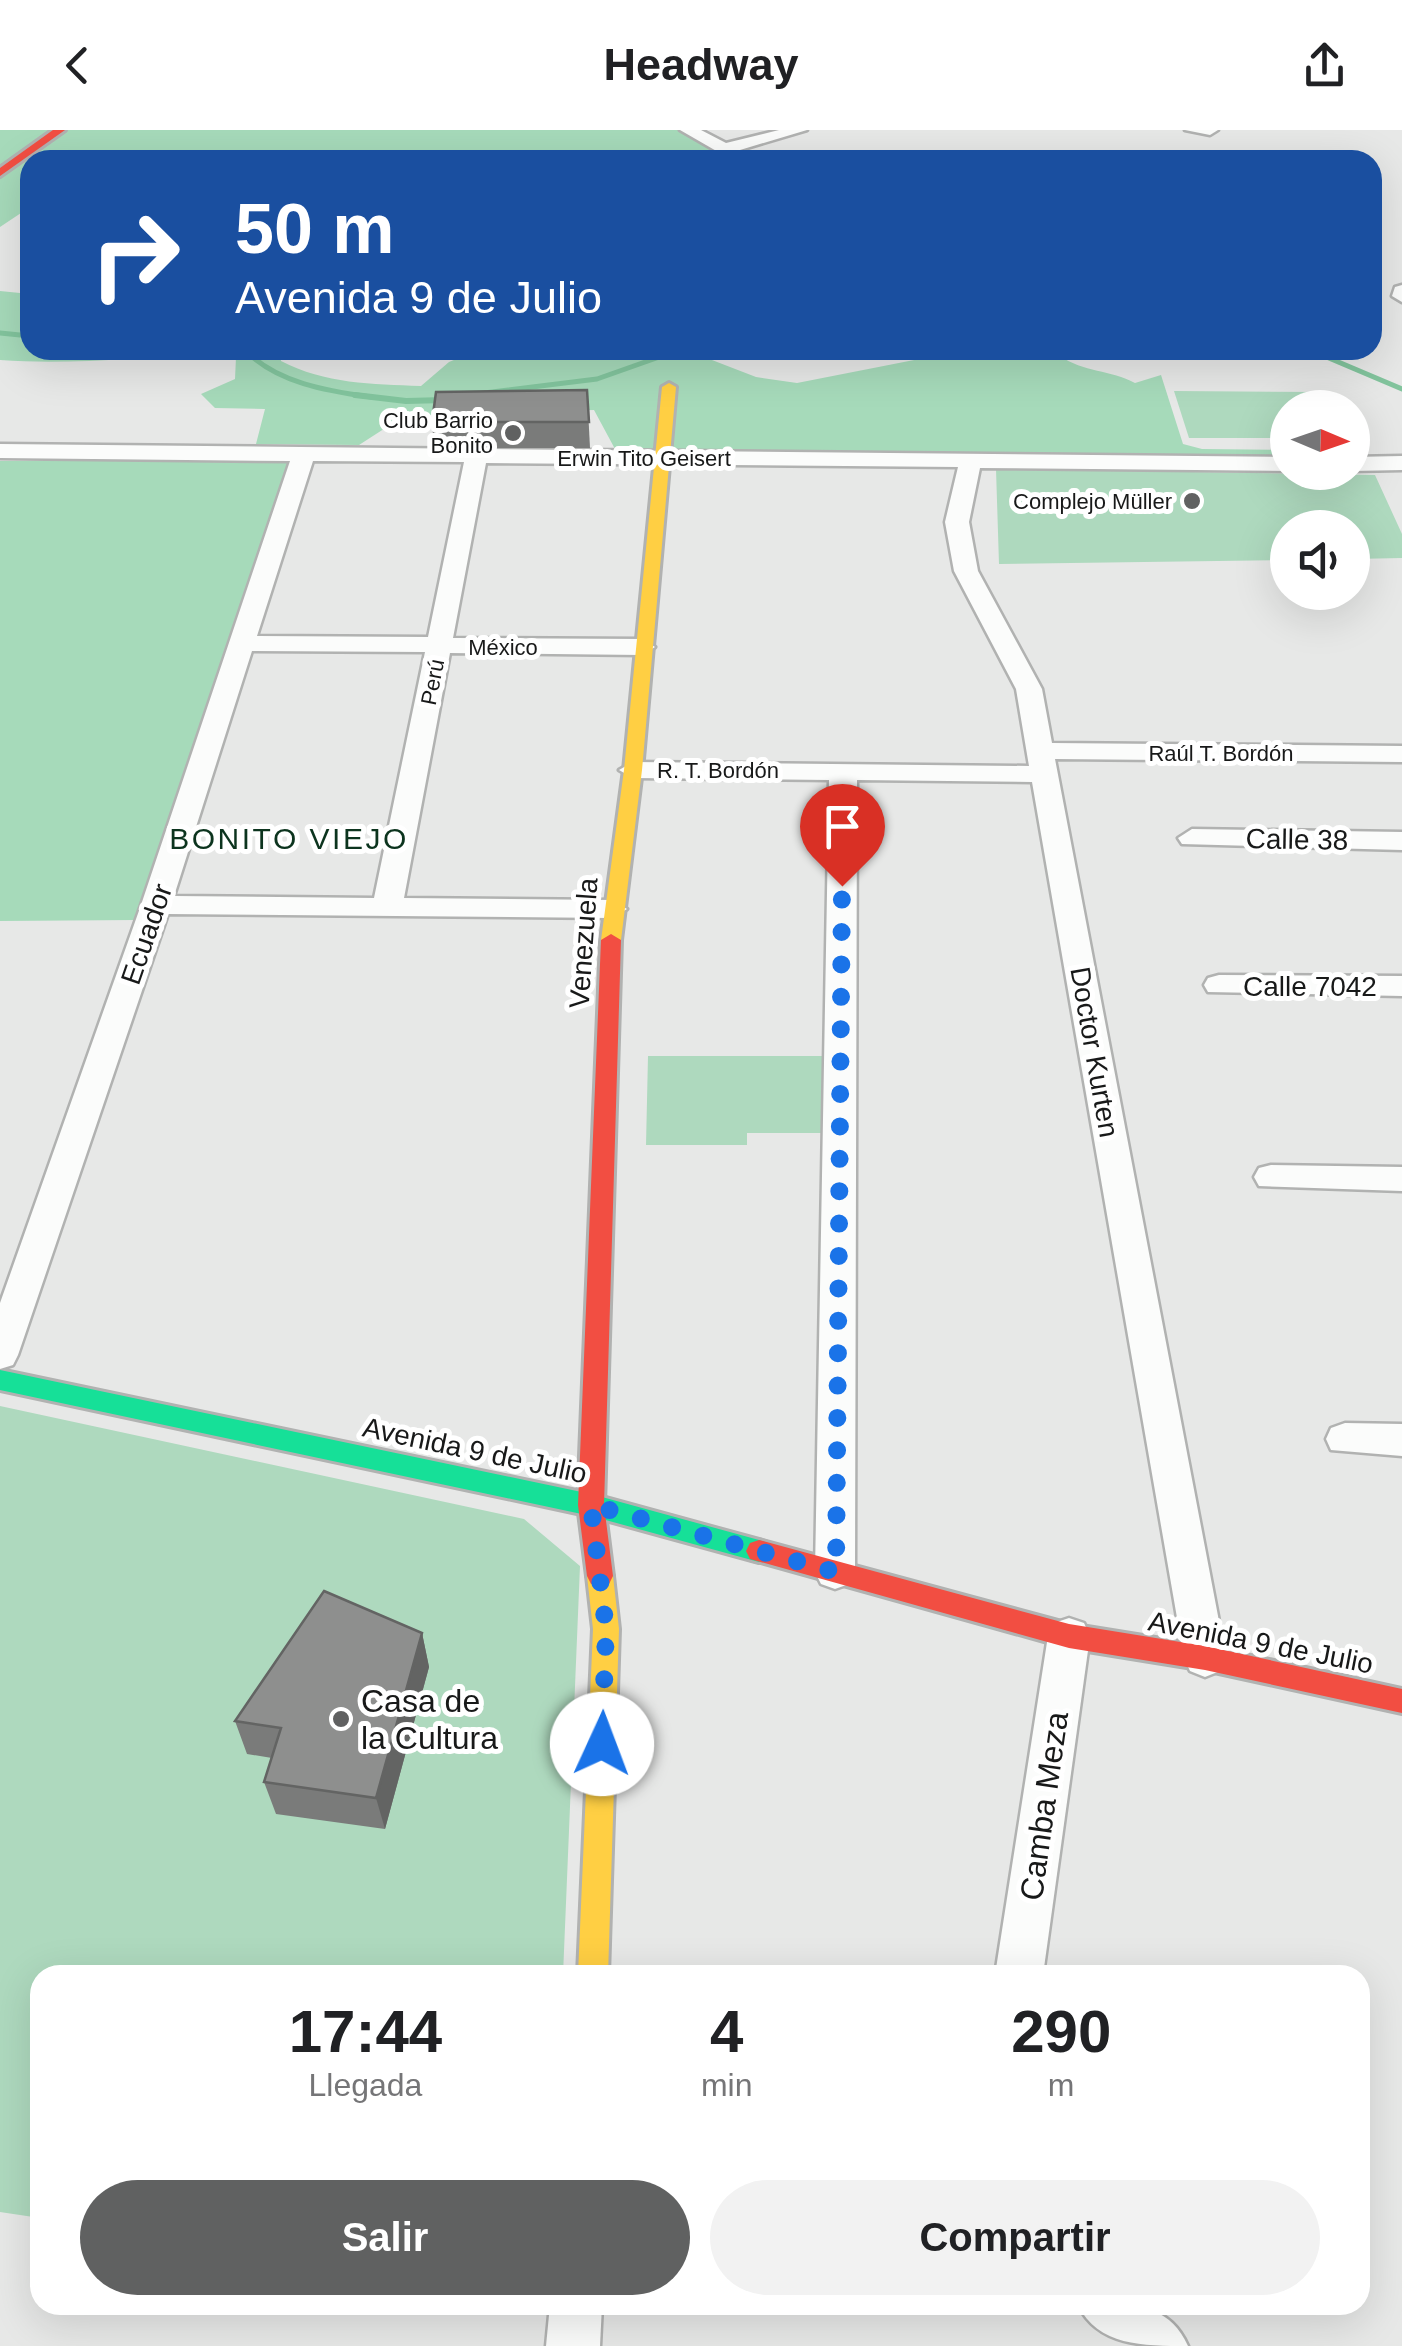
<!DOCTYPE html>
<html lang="es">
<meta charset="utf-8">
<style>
:root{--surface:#fff;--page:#f2f2f2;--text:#202124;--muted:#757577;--accent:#606161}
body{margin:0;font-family:Arial,sans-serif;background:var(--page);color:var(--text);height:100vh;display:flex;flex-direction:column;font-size:38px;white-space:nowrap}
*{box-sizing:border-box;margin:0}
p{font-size:32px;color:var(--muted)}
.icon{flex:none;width:55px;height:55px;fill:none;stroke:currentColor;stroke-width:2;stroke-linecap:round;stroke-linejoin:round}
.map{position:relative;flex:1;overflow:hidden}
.sheet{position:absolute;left:30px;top:1835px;width:1340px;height:350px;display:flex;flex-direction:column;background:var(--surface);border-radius:30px;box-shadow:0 10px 40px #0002}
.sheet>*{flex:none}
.banner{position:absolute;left:20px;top:20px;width:1362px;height:210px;border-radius:30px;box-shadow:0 10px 40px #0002;background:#1a4fa0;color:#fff;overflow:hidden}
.needle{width:65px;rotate:92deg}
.fabs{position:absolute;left:1270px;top:260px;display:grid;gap:20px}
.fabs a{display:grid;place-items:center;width:100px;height:100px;border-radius:50%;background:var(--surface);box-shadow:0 10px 40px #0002;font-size:50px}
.pin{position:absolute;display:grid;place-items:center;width:85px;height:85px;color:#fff;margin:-102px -42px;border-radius:50% 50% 50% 0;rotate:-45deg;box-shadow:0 0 10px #0007}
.pin .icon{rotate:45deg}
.me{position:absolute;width:110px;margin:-55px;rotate:2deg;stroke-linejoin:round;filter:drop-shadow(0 0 8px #0008)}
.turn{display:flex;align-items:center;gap:35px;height:210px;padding:0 50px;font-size:45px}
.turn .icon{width:130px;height:130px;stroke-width:2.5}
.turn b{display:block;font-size:70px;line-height:85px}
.eta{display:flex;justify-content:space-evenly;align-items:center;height:170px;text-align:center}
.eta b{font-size:60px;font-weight:700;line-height:70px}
.primary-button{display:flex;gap:20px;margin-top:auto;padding:20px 50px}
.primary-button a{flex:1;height:115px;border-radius:60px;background:var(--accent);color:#fff;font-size:40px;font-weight:700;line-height:115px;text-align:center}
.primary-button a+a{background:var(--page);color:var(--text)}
header{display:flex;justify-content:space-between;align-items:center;height:130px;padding:0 50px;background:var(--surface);font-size:45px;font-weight:700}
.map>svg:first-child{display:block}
</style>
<header><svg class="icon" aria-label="back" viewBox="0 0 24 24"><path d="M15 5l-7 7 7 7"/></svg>Headway<svg class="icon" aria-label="share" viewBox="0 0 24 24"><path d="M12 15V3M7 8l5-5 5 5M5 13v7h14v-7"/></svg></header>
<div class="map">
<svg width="1402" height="2216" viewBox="0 0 1402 2216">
<rect width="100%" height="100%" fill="#e7e8e7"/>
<g fill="#aed9be">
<path d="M 1174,261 L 1323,262 L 1330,277 L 1288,278 L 1287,308 L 1189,308 Z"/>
<path d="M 996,339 L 1375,345 L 1402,404 L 1402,428 L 1353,429 L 1352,398 L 1288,398 L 1287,430 L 999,434 Z"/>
<path d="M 648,926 L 822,926 L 827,1003 L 747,1003 L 747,1015 L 646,1015 Z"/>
<path d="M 0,1276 L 524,1389 L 580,1436 L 563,1845 L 40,1845 L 40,2088 L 0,2082 Z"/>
</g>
<g fill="#a6daba">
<path d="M 0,0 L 678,0 L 728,30 L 30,30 L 30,77 L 0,97 Z"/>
<path d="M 0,161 L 30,164 L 30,220 L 280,220 L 281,231 C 325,254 372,254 421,256 L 449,232 L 478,220 L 686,220 L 756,247 L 797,253 L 965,220 L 1066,220 L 1060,226 C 1083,242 1111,240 1135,253 L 1161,245 L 1183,314 L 1202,319 L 1287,320 L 1287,327 L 615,319 L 594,280 L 435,284 L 390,295 L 359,315 L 256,314 L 265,279 L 215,278 L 201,264 L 235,249 L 236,227 C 157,224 79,236 0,230 Z"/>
<path d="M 292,329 L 136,790 L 0,791 L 0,331 Z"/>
</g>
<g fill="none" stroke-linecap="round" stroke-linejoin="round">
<g stroke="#82c49d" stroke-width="5">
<path d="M 0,203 L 30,206"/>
<path d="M 245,220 C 277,253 327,261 371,267"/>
<path d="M 1126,220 L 1143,226 L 1169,220"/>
<path d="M 1310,220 L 1402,259"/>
<path d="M 476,264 L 597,249 L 679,220"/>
</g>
<path stroke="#82c49d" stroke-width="6" d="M 355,265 L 406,271 L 445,270"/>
<g stroke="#b1b2b1" stroke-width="5">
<g id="street">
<path d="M 680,0 L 701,0 L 726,13 L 779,0 L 807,0 L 740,20 L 754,30 L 732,30 Z"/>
<path d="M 1185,0 L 1218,0 L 1210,5 Z"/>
<path d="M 1402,155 L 1402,172 L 1392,166 L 1395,157 Z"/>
<path d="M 0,314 L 1288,327 L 1288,341 L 980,338 L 969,392 L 978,441 L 1042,559 L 1052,613 L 1402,616 L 1402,632 L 1055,629 L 1226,1528 L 1220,1541 L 1205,1547 L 1190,1541 L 1184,1528 L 1032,652 L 857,650 L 855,1442 L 849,1454 L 835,1459 L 821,1454 L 815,1442 L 829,650 L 633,648 L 619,640 L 633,632 L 1029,636 L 1016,559 L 954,441 L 945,392 L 958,337 L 486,333 L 453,508 L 642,509 L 655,517 L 642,525 L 450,523 L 404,768 L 612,770 L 627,779 L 612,788 L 168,784 L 18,1225 L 13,1235 L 0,1239 L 0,1173 L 141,775 L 290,331 L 0,328 ZM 313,331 L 464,332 L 428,507 L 257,506 ZM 252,521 L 425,522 L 374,768 L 174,766 Z"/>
<path d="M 1402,326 L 1402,340 L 1352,341 L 1352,327 Z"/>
<path d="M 1192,699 L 1402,702 L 1402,720 L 1182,714 L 1178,708 Z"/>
<path d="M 1219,845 L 1402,846 L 1402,866 L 1208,862 L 1204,855 L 1208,848 Z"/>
<path d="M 1271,1035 L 1402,1037 L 1402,1061 L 1259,1056 L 1254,1047 L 1259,1038 Z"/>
<path d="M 1345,1293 L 1402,1294 L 1402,1326 L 1331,1320 L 1326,1309 L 1331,1298 Z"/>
<path d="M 1069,1488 L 1084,1493 L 1090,1506 L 1043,1845 L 995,1845 L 1048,1506 L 1054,1493 Z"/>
<path d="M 550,2175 L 602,2175 L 600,2216 L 546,2216 Z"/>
<path d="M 1078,2175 C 1123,2175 1167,2168 1188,2216 C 1143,2216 1098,2216 1078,2175 Z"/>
</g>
</g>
<g stroke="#b1b2b1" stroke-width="6">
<path id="fast" d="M 0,1240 L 591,1364 L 759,1410 L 768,1413 L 772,1421 L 768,1429 L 759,1432 L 591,1386 L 0,1260 Z"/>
</g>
<g stroke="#b1b2b1" stroke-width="6">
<g id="slow">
<path d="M 669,253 L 676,257 L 642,640 L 621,810 L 611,816 L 601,810 L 624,640 L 662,257 Z"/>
<path d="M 600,1435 L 609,1438 L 613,1446 L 619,1499 L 608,1845 L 578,1845 L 593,1499 L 587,1446 L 591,1438 Z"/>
</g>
</g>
<g stroke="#b1b2b1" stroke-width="6">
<g id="jam">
<path d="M 53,0 L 65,0 L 0,46 L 0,38 Z"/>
<path d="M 611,804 L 621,810 L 604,1375 L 613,1446 L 609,1454 L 600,1457 L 591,1454 L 587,1446 L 578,1375 L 601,810 Z"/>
<path d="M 759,1410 L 1069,1494 L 1205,1516 L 1402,1559 L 1402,1583 L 1205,1540 L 1069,1518 L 750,1429 L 746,1421 L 750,1413 Z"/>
</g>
</g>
<use href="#street" fill="#fbfcfb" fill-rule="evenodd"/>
<use href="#fast" fill="#16e098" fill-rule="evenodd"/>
<use href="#slow" fill="#ffcf43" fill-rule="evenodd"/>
<use href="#jam" fill="#f24e42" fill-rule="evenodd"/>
</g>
<g fill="#7a7b7a">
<path d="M 587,260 L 590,318 L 434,318 L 432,292 Z"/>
<path d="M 422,1503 L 429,1537 L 385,1699 L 276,1684 L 264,1652 L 272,1628 L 247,1624 L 235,1591 Z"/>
</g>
<path fill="#636463" d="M 422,1503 L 429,1537 L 385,1699 L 376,1668 Z"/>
<g fill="#8e8f8e" stroke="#636463" stroke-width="2.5">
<path d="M 587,260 L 589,292 L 432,292 L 436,262 Z"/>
<path d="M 324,1461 L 422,1503 L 376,1668 L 264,1652 L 281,1598 L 235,1591 Z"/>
</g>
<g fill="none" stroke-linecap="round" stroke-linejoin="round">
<path stroke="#1a73e8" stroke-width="18" stroke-dasharray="0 32.4" d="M 602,1614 L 606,1499 L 591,1375 L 836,1442 L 842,756"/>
</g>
<g fill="#606161" stroke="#fff" stroke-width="4">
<circle cx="513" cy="303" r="10"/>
<circle cx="1192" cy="371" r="10"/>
<circle cx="341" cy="1589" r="10"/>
</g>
<g text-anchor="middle" stroke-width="10" stroke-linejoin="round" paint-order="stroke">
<g font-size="22" fill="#181919" stroke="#fff" text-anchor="end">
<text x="493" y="298">Club Barrio<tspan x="493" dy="25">Bonito</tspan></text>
<text x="1172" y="379">Complejo Müller</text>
</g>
<g font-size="22" fill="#181919" stroke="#fff">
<text x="644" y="336">Erwin Tito Geisert</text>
<text x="503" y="525">México</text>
<text transform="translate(432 552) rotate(-79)" y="8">Perú</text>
<text x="1221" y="631">Raúl T. Bordón</text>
<text x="718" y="648">R. T. Bordón</text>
</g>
<g font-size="28" fill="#181919" stroke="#fff">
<text transform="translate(1297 709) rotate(1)" y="10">Calle 38</text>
<text transform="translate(146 804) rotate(-71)" y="10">Ecuador</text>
<text transform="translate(583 813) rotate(-86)" y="10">Venezuela</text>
<text x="1310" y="866">Calle 7042</text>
<text transform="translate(1095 922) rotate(80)" y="10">Doctor Kurten</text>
<text transform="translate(475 1320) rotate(12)" y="10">Avenida 9 de Julio</text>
<text transform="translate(1261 1512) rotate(11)" y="10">Avenida 9 de Julio</text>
</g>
<g font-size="30" letter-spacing="2.5" fill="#0c341e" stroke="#fff">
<text x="289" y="719">BONITO VIEJO</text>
</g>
<g font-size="32" fill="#181919" stroke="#fff" text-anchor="start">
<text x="361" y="1582">Casa de<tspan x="361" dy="37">la Cultura</tspan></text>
</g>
<g font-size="32" fill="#181919" stroke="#fff">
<text transform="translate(1044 1676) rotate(-82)" y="11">Camba Meza</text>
</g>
</g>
</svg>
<div class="fabs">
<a><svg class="needle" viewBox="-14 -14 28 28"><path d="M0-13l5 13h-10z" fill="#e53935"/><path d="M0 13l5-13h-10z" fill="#757577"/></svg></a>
<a><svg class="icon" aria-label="sound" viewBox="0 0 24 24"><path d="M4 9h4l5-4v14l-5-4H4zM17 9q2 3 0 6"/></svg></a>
</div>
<div class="pin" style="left:842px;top:756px;background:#d93025"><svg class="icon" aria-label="arrive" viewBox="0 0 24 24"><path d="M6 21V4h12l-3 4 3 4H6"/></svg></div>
<svg class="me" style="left:602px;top:1614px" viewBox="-20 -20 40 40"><circle r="19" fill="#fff"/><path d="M0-13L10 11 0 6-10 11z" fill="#1a73e8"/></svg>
<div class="banner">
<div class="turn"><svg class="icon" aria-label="right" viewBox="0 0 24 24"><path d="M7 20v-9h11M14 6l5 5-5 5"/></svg><div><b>50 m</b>Avenida 9 de Julio</div></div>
</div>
<section class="sheet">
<div class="eta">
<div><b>17:44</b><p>Llegada</p></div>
<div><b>4</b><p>min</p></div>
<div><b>290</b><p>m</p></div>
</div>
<div class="primary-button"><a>Salir</a><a>Compartir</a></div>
</section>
</div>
